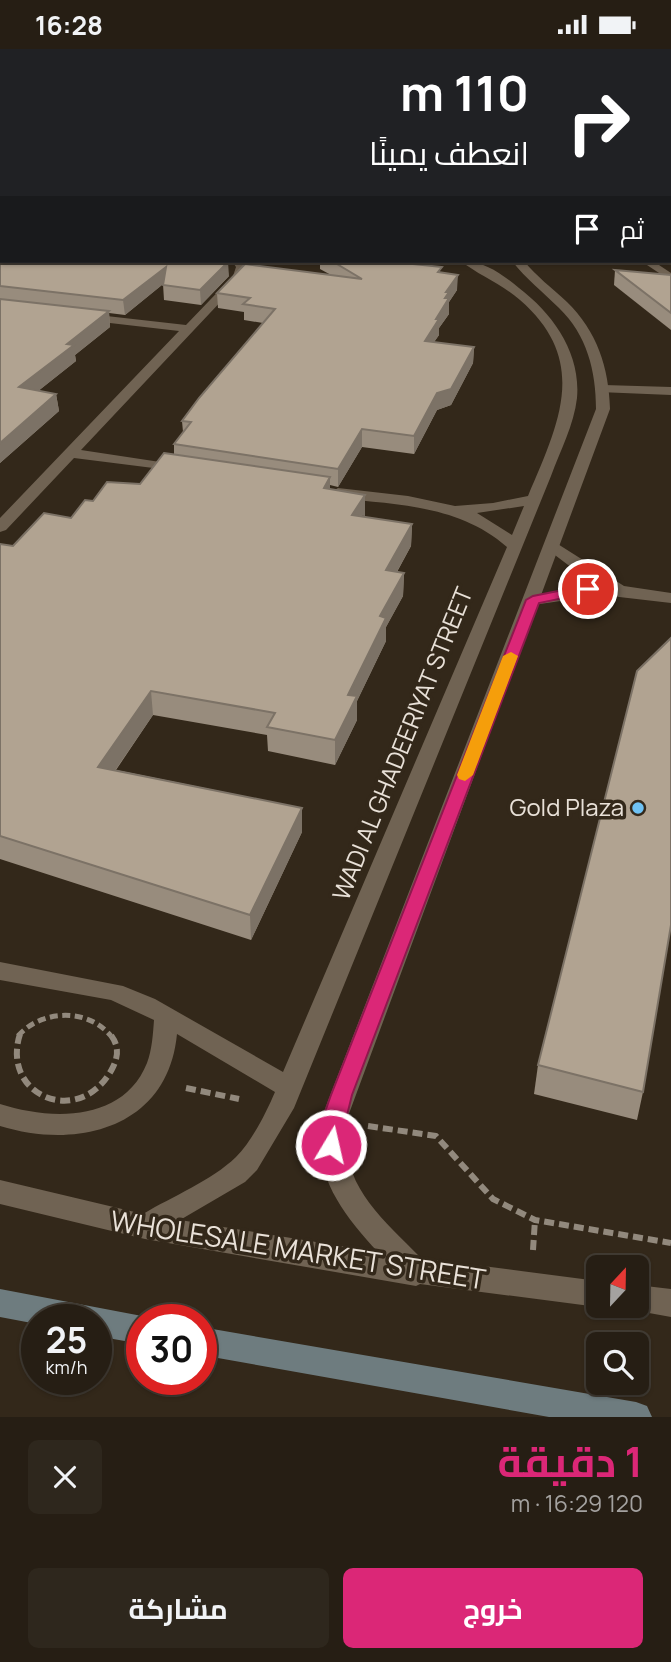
<!DOCTYPE html>
<html lang="ar">
<meta charset="utf-8">
<style>
:root{--surface:#261e14;--page:#2e271d;--text:#f1f3f6;--muted:#a4a2a0;--line:#423c34;--accent:#db2777}
body{margin:0;font-family:Manrope,Cairo,sans-serif;background:var(--page);color:var(--text);direction:rtl;height:100vh;display:flex;flex-direction:column;font-size:26px;white-space:nowrap}
*{box-sizing:border-box;margin:0}
p{font-size:23px;color:var(--muted)}
.icon{flex:none;width:38px;height:38px;fill:none;stroke:currentColor;stroke-width:2;stroke-linecap:round;stroke-linejoin:round}
.map{position:relative;height:1368px;overflow:hidden;direction:ltr}
.panel{display:flex;flex-direction:column;background:var(--surface);flex:1}
.panel>*{flex:none}
.top-card{position:absolute;left:0px;top:0px;width:672px;height:214px;box-shadow:0 2px 5px #0004,0 0 0 2px var(--line);direction:rtl;background:#202124;color:#fff;overflow:hidden}
.needle{width:46px;rotate:22deg}
.controls{position:absolute;left:586px;top:1206px;display:grid;gap:14px}
.controls a{display:grid;place-items:center;width:63px;height:63px;border-radius:10px;background:var(--surface);box-shadow:0 2px 5px #0004,0 0 0 2px var(--line);font-size:35px}
.speed{position:absolute;left:21px;top:1255px;display:flex;gap:14px;font-size:35px;font-weight:700;text-align:center}
.speed>*{display:grid;place-content:center;width:91px;height:91px;border-radius:50%;background:var(--surface);box-shadow:0 2px 5px #0004,0 0 0 2px var(--line);line-height:1}
.speed small{font-size:18px;font-weight:400}
.speed .limit{border:10px solid #d22;background:#fff;color:#111}
.pin{position:absolute;display:grid;place-items:center;width:60px;height:60px;color:#fff;margin:-30px;border:4px solid #fff;border-radius:50%;box-shadow:0 2px 7px #0007}
.me{position:absolute;width:77px;margin:-38px;rotate:9deg;stroke-linejoin:round;filter:drop-shadow(0 0 5px #0008)}
.turn{display:flex;align-items:center;gap:24px;height:147px;padding:0 28px;font-size:32px}
.turn .icon{width:91px;height:91px;stroke-width:2.5}
.turn b{display:block;font-size:49px;line-height:60px}
.then{display:flex;align-items:center;height:66px;padding:0 28px;background:#0003;gap:14px;font-size:26px}
.round{display:grid;place-items:center;flex:none;width:74px;height:74px;border-radius:10px;background:var(--page)}
.head{display:flex;align-items:center;justify-content:space-between;height:119px;padding:0 28px}
h1{font-size:42px;font-weight:700;line-height:52px;color:var(--accent)}
.action{display:flex;gap:14px;margin-top:auto;padding:14px 28px}
.action a{flex:1;height:80px;border-radius:10px;background:var(--accent);color:#fff;font-size:28px;font-weight:700;line-height:80px;text-align:center}
.action a+a{background:var(--page);color:var(--text)}
.status{display:flex;justify-content:space-between;align-items:center;height:49px;padding:0 35px;background:var(--surface);direction:ltr}
.status svg{height:19px;fill:currentColor}
.map>svg:first-child{display:block}
</style>
<div class="status"><b>16:28</b><svg viewBox="0 0 49 12"><path d="M0 12V9h3v3zM5 12V6h3v6zM10 12V3h3v9zM15 12V0h3v12zM26 1h20v11H26zM47 4h2v5h-2z"/></svg></div>
<div class="map">
<svg width="671" height="1368" viewBox="0 0 671 1368">
<rect width="100%" height="100%" fill="#33281a"/>
<g fill="none" stroke-linecap="round" stroke-linejoin="round">
<path stroke="#92897d" stroke-width="5" stroke-dasharray="8 4.5" stroke-linecap="butt" d="M 18,987 C 42,960 88,959 111,987"/>
<g stroke="#92897d" stroke-width="6" stroke-dasharray="10 5" stroke-linecap="butt">
<path d="M 20,985 C 0,1047 80,1080 112,1020 C 119,1007 119,996 110,985"/>
<path d="M 186,1039 L 239,1050"/>
<path d="M 368,1077 L 436,1087 L 493,1150 L 535,1171 L 671,1194"/>
<path d="M 533,1201 L 535,1171"/>
</g>
<g fill="#706353" fill-rule="evenodd">
<path d="M 641,212 L 653,212 L 671,224 L 671,232 Z"/>
<path d="M 604,336 L 671,338 L 671,346 L 599,343 L 597,340 Z"/>
<path d="M 553,492 L 624,537 L 671,544 L 671,554 L 602,546 L 533,556 L 527,555 L 525,551 L 527,547 L 599,536 L 584,528 L 547,500 L 545,497 Z"/>
</g>
<g fill="#706353" fill-rule="evenodd">
<path d="M 232,212 L 243,212 L 248,218 L 242,230 L 81,401 L 180,416 L 187,420 L 185,423 L 74,409 L 6,481 L 0,483 L 0,469 L 179,282 L 84,271 L 78,267 L 80,264 L 186,276 L 233,227 L 236,218 Z"/>
<path d="M 461,212 C 483,211 502,225 519,239 C 553,265 581,304 577,349 C 574,376 560,402 551,427 L 294,1059 L 257,1121 L 245,1133 L 180,1171 L 378,1203 C 342,1164 312,1125 321,1070 L 596,360 C 596,322 587,286 559,259 C 543,243 526,230 512,212 L 524,212 C 536,227 552,239 567,253 C 597,282 609,319 610,360 L 347,1070 C 338,1135 380,1167 421,1209 L 598,1232 L 598,1256 L 603,1256 L 598,1258 L 420,1235 L 416,1237 L 145,1190 L 0,1155 L 0,1131 L 143,1165 C 173,1147 211,1132 236,1108 C 252,1092 266,1064 275,1043 L 177,985 C 168,1079 78,1101 0,1077 L 0,1055 C 50,1071 123,1074 147,1014 C 152,1001 153,985 154,971 L 111,951 L 0,931 L 0,913 L 123,937 L 155,950 L 283,1023 L 507,498 C 459,456 398,456 338,449 L 330,444 L 338,439 L 408,447 L 455,457 L 493,454 L 528,447 C 559,374 590,312 520,251 C 502,235 478,226 461,212 ZM 524,457 L 512,486 L 477,464 Z"/>
<path d="M 637,1236 L 671,1240 L 671,1268 L 627,1260 L 625,1256 L 637,1256 Z"/>
</g>
<g fill="#6e7c7f" fill-rule="evenodd">
<path d="M 0,1240 L 142,1267 L 151,1270 L 142,1270 L 142,1295 L 96,1287 L 96,1270 L 37,1270 L 37,1275 L 0,1268 Z"/>
<path d="M 201,1278 L 636,1353 L 647,1357 L 652,1368 L 549,1368 L 201,1306 Z"/>
</g>
</g>
<g fill="#988c7d">
<path d="M 0,0 L 671,0 L 671,193 L 670,2 L 2,2 L 2,212 L 229,227 L 201,256 L 164,251 L 163,235 L 125,266 L 109,264 L 110,278 L 75,306 L 76,312 L 38,342 L 56,345 L 59,362 L 0,414 Z"/>
<path d="M 320,212 L 332,212 L 441,224 L 457,241 L 449,253 L 449,265 L 439,279 L 439,286 L 434,293 L 474,298 L 473,314 L 451,356 L 437,361 L 414,405 L 362,398 L 338,438 L 330,436 L 330,440 L 364,468 L 412,475 L 411,497 L 397,523 L 404,524 L 403,547 L 386,578 L 386,592 L 357,652 L 357,671 L 335,716 L 268,702 L 267,686 L 153,666 L 116,721 L 302,759 L 302,783 L 251,891 L 0,810 L 0,495 L 13,497 L 71,469 L 93,452 L 140,435 L 174,406 L 174,395 L 183,383 L 182,372 L 263,274 L 244,271 L 244,263 L 218,259 L 217,244 L 331,226 L 320,220 Z"/>
<path d="M 615,221 L 671,226 L 671,281 L 614,236 Z"/>
<path d="M 538,1016 L 643,1043 L 637,1071 L 534,1045 Z"/>
</g>
<g fill="#7c7266">
<path d="M 228,213 L 229,227 L 201,256 L 200,241 Z"/>
<path d="M 166,218 L 167,232 L 125,266 L 123,251 Z"/>
<path d="M 458,226 L 457,241 L 449,253 L 449,265 L 439,279 L 439,286 L 424,308 L 425,292 L 436,270 L 446,243 Z"/>
<path d="M 109,262 L 110,278 L 75,306 L 76,312 L 22,355 L 19,338 L 67,295 Z"/>
<path d="M 474,298 L 473,314 L 451,356 L 437,361 L 414,405 L 414,387 L 437,344 Z"/>
<path d="M 56,345 L 59,362 L 0,414 L 0,394 Z"/>
<path d="M 362,380 L 362,398 L 338,438 L 338,420 Z"/>
<path d="M 330,428 L 330,450 L 324,439 Z"/>
<path d="M 365,446 L 365,467 L 352,466 Z"/>
<path d="M 412,475 L 411,497 L 385,544 L 386,521 Z"/>
<path d="M 404,524 L 403,547 L 386,578 L 386,592 L 357,652 L 357,671 L 335,716 L 335,691 L 348,646 L 380,567 Z"/>
<path d="M 151,642 L 153,666 L 101,742 L 98,718 Z"/>
<path d="M 302,759 L 302,783 L 251,891 L 250,866 Z"/>
</g>
<g fill="#b1a391" stroke="#7c7266" stroke-width="2">
<path d="M 0,0 L 670,0 L 670,2 L 2,2 L 2,130 L 0,130 Z"/>
<path d="M 670,7 L 671,43 L 670,45 Z"/>
<path d="M 670,50 L 671,50 L 670,133 Z"/>
<path d="M 670,137 L 671,139 L 670,167 Z"/>
<path d="M 0,139 L 2,139 L 2,212 L 221,212 L 228,213 L 200,241 L 163,236 L 166,218 L 123,251 L 0,237 Z"/>
<path d="M 332,212 L 384,212 L 442,218 L 438,223 L 458,226 L 446,243 L 449,243 L 445,249 L 449,249 L 436,270 L 439,270 L 425,292 L 474,298 L 451,340 L 437,344 L 414,387 L 362,380 L 338,420 L 174,395 L 191,373 L 182,372 L 199,349 L 275,260 L 243,255 L 250,249 L 217,244 L 245,215 L 362,230 Z"/>
<path d="M 615,221 L 671,226 L 671,264 Z"/>
<path d="M 0,250 L 109,262 L 67,295 L 74,296 L 19,338 L 56,345 L 0,394 Z"/>
<path d="M 164,404 L 330,428 L 324,439 L 365,446 L 352,466 L 412,475 L 386,521 L 404,524 L 380,567 L 386,569 L 348,646 L 357,647 L 335,691 L 267,678 L 275,664 L 151,642 L 98,718 L 302,759 L 250,866 L 0,787 L 0,495 L 13,497 L 44,464 L 71,469 L 85,451 L 93,452 L 107,433 L 140,435 Z"/>
<path d="M 671,589 L 671,876 L 643,1043 L 538,1016 L 637,622 Z"/>
</g>
<path fill="#db2777" stroke="#8e194d" stroke-width="2" d="M 588,536 L 593,537 L 593,543 L 539,554 L 352,1046 L 338,1103 L 331,1105 L 323,1103 C 315,1086 325,1063 331,1046 L 526,551 L 533,547 Z"/>
<path fill="#f59e0b" d="M 511,603 L 518,607 L 473,726 L 465,732 L 459,730 L 457,726 L 503,607 Z"/>
<circle fill="#6fc2f4" stroke="#33281a" stroke-width="2.5" cx="638" cy="759" r="7"/>
<g text-anchor="middle" stroke-width="7" stroke-linejoin="round" paint-order="stroke">
<g font-size="24" fill="#e9e1d8" stroke="#33281a">
<text transform="translate(403 695) rotate(-68)" y="8">WADI AL GHADEERIYAT STREET</text>
</g>
<g font-size="24" fill="#e9e1d8" stroke="#33281a" text-anchor="end">
<text x="624" y="767">Gold Plaza</text>
</g>
<g font-size="28" fill="#e9e1d8" stroke="#33281a">
<text transform="translate(298 1201) rotate(9)" y="10">WHOLESALE MARKET STREET</text>
</g>
</g>
</svg>
<div class="controls">
<a><svg class="needle" viewBox="-14 -14 28 28"><path d="M0-13l5 13h-10z" fill="#e53935"/><path d="M0 13l5-13h-10z" fill="#a4a2a0"/></svg></a>
<a><svg class="icon" aria-label="search" viewBox="0 0 24 24"><circle cx="10" cy="10" r="6"/><path d="M15 15l6 6"/></svg></a>
</div>
<div class="speed"><div>25<small>km/h</small></div><div class="limit">30</div></div>
<div class="pin" style="left:588px;top:540px;background:#d93025"><svg class="icon" aria-label="arrive" viewBox="0 0 24 24"><path d="M6 21V4h12l-3 4 3 4H6"/></svg></div>
<svg class="me" style="left:331px;top:1096px" viewBox="-20 -20 40 40"><circle r="17" fill="#db2777" stroke="#fff" stroke-width="3"/><path d="M0-11L8 9 0 5-8 9z" fill="#fff"/></svg>
<div class="top-card">
<div class="turn"><svg class="icon" aria-label="right" viewBox="0 0 24 24"><path d="M7 20v-9h11M14 6l5 5-5 5"/></svg><div><b>110 m</b>انعطف يمينًا</div></div>
<div class="then">ثم<svg class="icon" aria-label="arrive" viewBox="0 0 24 24"><path d="M6 21V4h12l-3 4 3 4H6"/></svg></div>
</div>
</div>
<section class="panel">
<div class="head"><div><h1>1 دقيقة</h1><p>120 m · 16:29</p></div><a class="round"><svg class="icon" aria-label="close" viewBox="0 0 24 24"><path d="M6 6l12 12M18 6L6 18"/></svg></a></div>
<div class="action"><a>خروج</a><a>مشاركة</a></div>
</section>
